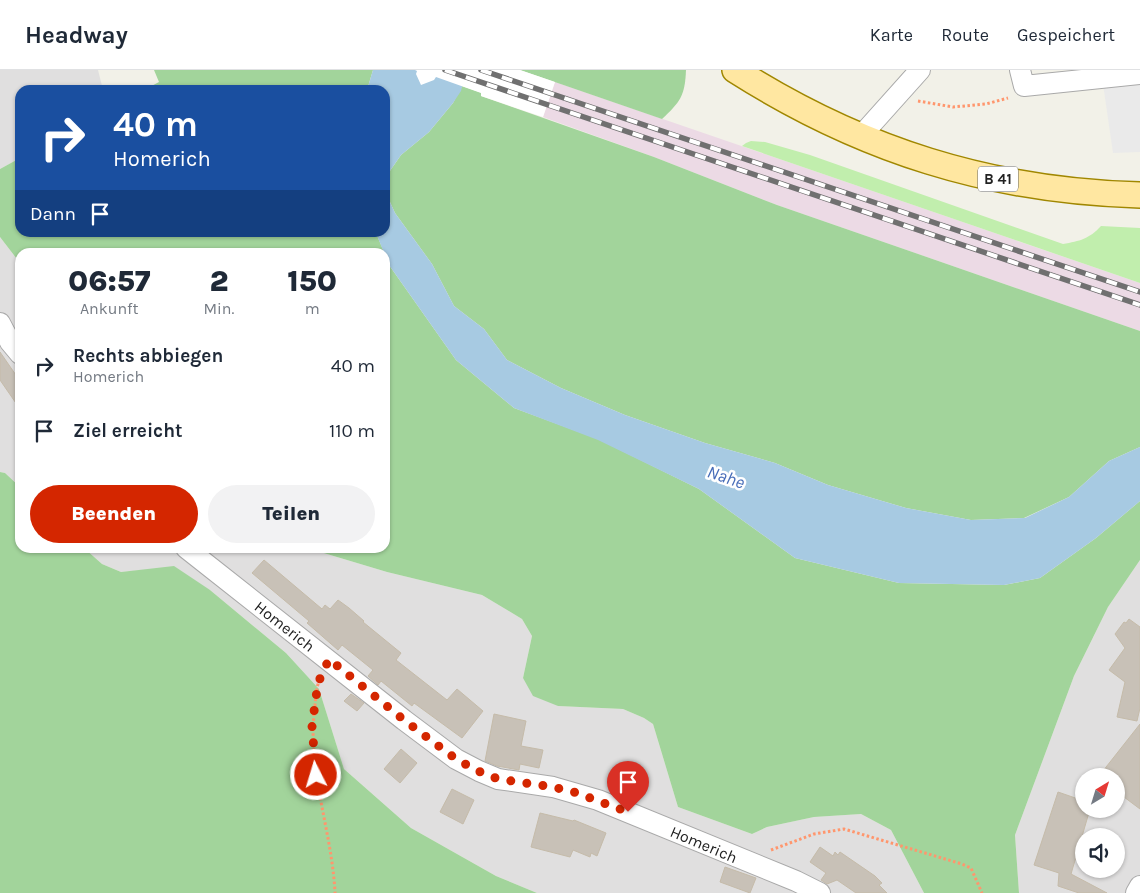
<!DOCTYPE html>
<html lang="de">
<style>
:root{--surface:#fff;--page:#f2f2f3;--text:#1f2937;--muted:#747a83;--line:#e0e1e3;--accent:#d42600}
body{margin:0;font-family:Karla,sans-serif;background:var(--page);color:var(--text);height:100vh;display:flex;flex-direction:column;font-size:19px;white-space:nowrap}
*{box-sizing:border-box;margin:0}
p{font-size:16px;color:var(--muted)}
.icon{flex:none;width:28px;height:28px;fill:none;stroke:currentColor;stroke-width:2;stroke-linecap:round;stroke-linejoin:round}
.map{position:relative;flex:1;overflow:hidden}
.sheet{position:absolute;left:15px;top:178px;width:375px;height:305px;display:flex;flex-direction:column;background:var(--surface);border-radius:15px;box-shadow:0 1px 4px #0004}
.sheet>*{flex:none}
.hud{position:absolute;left:15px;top:15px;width:375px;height:152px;border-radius:15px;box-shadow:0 1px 4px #0004;background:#1a4fa0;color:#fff;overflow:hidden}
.needle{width:32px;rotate:38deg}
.fabs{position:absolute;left:1075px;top:698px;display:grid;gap:10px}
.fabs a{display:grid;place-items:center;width:50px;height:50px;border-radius:50%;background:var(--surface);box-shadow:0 1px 4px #0004;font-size:25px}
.pin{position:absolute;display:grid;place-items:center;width:42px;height:42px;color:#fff;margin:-51px -21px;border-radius:50% 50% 50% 0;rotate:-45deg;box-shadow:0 0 5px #0007}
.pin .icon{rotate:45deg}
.me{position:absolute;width:55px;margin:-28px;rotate:355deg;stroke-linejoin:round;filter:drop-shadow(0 0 4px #0008)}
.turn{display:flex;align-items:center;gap:18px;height:105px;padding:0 15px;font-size:22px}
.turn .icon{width:65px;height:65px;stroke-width:2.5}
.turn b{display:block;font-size:35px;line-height:42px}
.then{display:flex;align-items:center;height:48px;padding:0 15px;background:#0003;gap:10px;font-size:19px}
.eta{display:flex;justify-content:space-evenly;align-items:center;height:85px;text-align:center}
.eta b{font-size:30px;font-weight:800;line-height:35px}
.primary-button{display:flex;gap:10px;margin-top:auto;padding:10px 15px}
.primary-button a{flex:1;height:58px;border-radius:30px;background:var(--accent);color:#fff;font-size:20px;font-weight:800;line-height:58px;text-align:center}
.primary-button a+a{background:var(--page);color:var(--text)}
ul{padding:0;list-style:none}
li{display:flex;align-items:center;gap:15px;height:65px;padding:0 15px}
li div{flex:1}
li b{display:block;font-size:19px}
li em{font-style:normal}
header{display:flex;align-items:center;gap:30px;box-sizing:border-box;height:70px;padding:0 25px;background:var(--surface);border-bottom:1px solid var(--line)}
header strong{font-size:24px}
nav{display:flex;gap:28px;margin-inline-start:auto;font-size:18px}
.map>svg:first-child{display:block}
</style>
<header>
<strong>Headway</strong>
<nav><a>Karte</a><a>Route</a><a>Gespeichert</a></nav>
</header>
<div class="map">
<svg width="1140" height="823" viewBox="0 0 1140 823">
<rect width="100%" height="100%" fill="#f2f1e8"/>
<g fill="#e0dfdf" fill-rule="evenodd">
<path d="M 0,0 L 98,0 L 103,20 L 20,20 L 20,88 L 0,99 Z"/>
<path d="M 0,167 L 20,193 L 20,417 L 5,403 L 0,402 Z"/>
<path d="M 84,478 L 307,478 L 387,502 L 482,525 L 522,549 L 532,566 L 523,608 L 558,636 L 623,639 L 644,648 L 653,654 L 678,737 L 752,764 L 767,757 L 814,747 L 861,744 L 891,760 L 924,823 L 537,823 L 496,806 L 411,758 L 344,699 L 319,619 L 286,583 L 210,520 L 144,500 L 121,502 L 102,494 Z"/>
<path d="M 1140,490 L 1140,823 L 1019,823 L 1015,765 L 1074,606 L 1108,537 ZM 1084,706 L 1116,706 L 1116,739 L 1084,739 ZM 1084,766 L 1116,766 L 1116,799 L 1084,799 Z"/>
</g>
<path fill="#ecdae5" d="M 555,12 L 1140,213 L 1140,261 L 777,135 L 654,87 L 543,47 Z"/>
<path fill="#c1eead" d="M 751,71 L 765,72 L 810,85 L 1063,174 C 1080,171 1089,169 1101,156 L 1140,158 L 1140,213 L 742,76 L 746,73 Z"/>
<g fill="#a2d49b">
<path d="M 154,0 L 373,0 L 367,20 L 144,20 L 159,12 Z"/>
<path d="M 520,0 L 686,0 C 685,26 680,32 662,49 Z"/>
<path d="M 462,16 L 482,23 L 481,26 L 654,87 L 777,135 L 1140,261 L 1140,377 L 1109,391 L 1069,427 L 1024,448 L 971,450 L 906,438 L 828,415 L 775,393 L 705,373 L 625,345 L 561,318 L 507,290 L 484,259 L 454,236 L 432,194 L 395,143 L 385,121 L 385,108 L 401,85 L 429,62 L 453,33 Z"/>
<path d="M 20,88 L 20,162 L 376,163 L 384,182 L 20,182 L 20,193 L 0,167 L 0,99 Z"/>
<path d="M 385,186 L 389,195 L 456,290 L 514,338 L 598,369 L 699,419 L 795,488 L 899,513 L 1004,515 L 1040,508 L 1096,468 L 1140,431 L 1140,490 L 1108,537 L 1074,606 L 1015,765 L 1019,823 L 924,823 L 891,760 L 861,744 L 814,747 L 767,757 L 752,764 L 678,737 L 653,654 L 644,648 L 623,639 L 558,636 L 533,626 L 523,608 L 532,566 L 522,549 L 482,525 L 387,502 L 307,478 L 385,478 Z"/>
<path d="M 0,402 L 5,403 L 20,417 L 20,478 L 84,478 L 102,494 L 121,502 L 174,496 L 210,520 L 286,583 L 319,619 L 344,699 L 411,758 L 496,806 L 537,823 L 0,823 Z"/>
</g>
<path fill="#eaeaea" d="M 1140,10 L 1140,82 L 1113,83 L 1103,14 Z"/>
<g fill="#a7cae2">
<path d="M 373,0 L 466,0 L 461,21 L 453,33 L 429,62 L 401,85 L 385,108 L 385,20 L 367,20 Z"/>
<path d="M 385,121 L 395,143 L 432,194 L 454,236 L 484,259 L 507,290 L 561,318 L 625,345 L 705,373 L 775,393 L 828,415 L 906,438 L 971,450 L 1025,448 L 1069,427 L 1109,391 L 1140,377 L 1140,431 L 1096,468 L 1040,508 L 1004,515 L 899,513 L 795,488 L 699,419 L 598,370 L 514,338 L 456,290 L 389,195 L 376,163 L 385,162 Z"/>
</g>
<path fill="#fff" d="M 415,0 L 520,0 L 555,12 L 543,47 L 481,26 L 481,23 L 436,7 L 434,10 L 421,15 L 416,4 L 417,1 Z"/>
<g fill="#c8c1b7" stroke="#c5bba9">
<path d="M 0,282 L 20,311 L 20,339 L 0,310 Z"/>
<path d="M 264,490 L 322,539 L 325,535 L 330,539 L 338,530 L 349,538 L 364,551 L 363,552 L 401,583 L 396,590 L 447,630 L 457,619 L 483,641 L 462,668 L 414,633 L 412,636 L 381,611 L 378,615 L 368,606 L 373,600 L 342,575 L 338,580 L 307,553 L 309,551 L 252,503 Z"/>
<path d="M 1129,549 L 1140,557 L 1140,638 L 1137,651 L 1117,647 L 1125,612 L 1109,600 L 1125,578 L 1115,564 L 1124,552 L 1126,553 Z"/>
<path d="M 351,624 L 364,633 L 357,641 L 344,631 Z"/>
<path d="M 494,644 L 526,651 L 521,676 L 543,680 L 539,698 L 520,694 L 519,700 L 497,696 L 485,691 Z"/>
<path d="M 1140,654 L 1140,739 L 1116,721 L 1116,706 L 1099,706 Z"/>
<path d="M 401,679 L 417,693 L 400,713 L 384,699 Z"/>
<path d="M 452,719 L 474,730 L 463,754 L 440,742 Z"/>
<path d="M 1058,722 L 1084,731 L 1084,739 L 1090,739 L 1071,804 L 1107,823 L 1079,823 L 1058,816 L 1059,803 L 1034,795 Z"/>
<path d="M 540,743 L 573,751 L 574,750 L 606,763 L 597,786 L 591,783 L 590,787 L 573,780 L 570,787 L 531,777 Z"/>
<path d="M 820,777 L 833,786 L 835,782 L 838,785 L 840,782 L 875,806 L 882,813 L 879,815 L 887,823 L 856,823 L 837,810 L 827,814 L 821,810 L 826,803 L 810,792 Z"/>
<path d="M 725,797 L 756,808 L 750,823 L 720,812 Z"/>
</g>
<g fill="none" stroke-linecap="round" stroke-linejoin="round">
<g stroke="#a9a9a9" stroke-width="22">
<g id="minor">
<path d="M 1020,0 L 1024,16 L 1140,4"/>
<path d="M 860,67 L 920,0"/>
<path d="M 0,253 L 10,272 L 20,284"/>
<path d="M 186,478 L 404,650 L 456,689 L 479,701 L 498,709 L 553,717 L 598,730 L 796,811 L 820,823"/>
<path d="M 1136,823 L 1140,816"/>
</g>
</g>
<g stroke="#a08700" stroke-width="28">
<path id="major" d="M 735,0 C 861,80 990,121 1140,125"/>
</g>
<g stroke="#ff966d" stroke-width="3" stroke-dasharray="2.5 2.5" stroke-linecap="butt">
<path d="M 918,31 L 953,37 L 986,34 L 1008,28"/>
<path d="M 320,609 C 316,617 316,627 315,635 C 306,698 332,760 335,823"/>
<path d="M 771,780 L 814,764 L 844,759 L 962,794 L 971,798 L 982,823"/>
</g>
<use href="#minor" stroke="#fff" stroke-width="20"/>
<use href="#major" stroke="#ffe7a1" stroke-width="25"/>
<g stroke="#707070" stroke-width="5.5">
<g id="rail">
<path d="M 445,0 L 1140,235"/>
<path d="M 481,0 L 1140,222"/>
</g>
</g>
<use href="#rail" stroke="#fff" stroke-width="4" stroke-dasharray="11" stroke-linecap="butt"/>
</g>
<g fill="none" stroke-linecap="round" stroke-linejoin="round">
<path stroke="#d42600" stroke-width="9" stroke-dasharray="0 16.2" d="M 316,705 L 312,656 L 318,613 L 329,589 L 404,650 L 456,689 L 478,701 L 498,709 L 553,717 L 574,722 L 628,742"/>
</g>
<g text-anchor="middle" stroke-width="5" stroke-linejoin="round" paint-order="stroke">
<rect fill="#fff" stroke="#646464" stroke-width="1" x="978" y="96.5" width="40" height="25" rx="4"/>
<g font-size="15" font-weight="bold" fill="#222">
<text x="998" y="114">B 41</text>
</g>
<g font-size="16" fill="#222" stroke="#fff">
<text transform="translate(285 556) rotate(38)" y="6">Homerich</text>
<text transform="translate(704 774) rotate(23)" y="6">Homerich</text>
</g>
<g font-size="18" font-style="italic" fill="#476cb8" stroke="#fff">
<text transform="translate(726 407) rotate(19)" y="6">Nahe</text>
</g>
</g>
</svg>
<div class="fabs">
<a><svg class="needle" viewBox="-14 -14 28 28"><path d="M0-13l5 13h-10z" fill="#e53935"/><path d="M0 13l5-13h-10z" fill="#747a83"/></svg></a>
<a><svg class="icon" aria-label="sound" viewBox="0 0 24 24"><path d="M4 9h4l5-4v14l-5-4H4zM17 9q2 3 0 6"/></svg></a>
</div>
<div class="pin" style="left:628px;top:742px;background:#d93025"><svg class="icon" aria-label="arrive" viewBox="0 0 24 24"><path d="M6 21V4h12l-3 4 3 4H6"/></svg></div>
<svg class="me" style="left:316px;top:705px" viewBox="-20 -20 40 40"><circle r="17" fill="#d42600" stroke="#fff" stroke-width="3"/><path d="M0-11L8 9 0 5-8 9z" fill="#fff"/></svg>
<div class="hud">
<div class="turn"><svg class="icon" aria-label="right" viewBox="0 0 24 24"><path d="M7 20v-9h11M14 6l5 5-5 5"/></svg><div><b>40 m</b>Homerich</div></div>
<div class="then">Dann<svg class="icon" aria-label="arrive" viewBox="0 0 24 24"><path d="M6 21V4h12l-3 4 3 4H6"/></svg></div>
</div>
<section class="sheet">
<div class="eta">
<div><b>06:57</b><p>Ankunft</p></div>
<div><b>2</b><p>Min.</p></div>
<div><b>150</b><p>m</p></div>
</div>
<ul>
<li><svg class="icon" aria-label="right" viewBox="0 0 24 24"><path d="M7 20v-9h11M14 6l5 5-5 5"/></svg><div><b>Rechts abbiegen</b><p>Homerich</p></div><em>40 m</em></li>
<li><svg class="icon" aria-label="arrive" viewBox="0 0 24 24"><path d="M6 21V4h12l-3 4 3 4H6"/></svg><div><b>Ziel erreicht</b></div><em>110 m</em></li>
</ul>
<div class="primary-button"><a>Beenden</a><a>Teilen</a></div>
</section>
</div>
